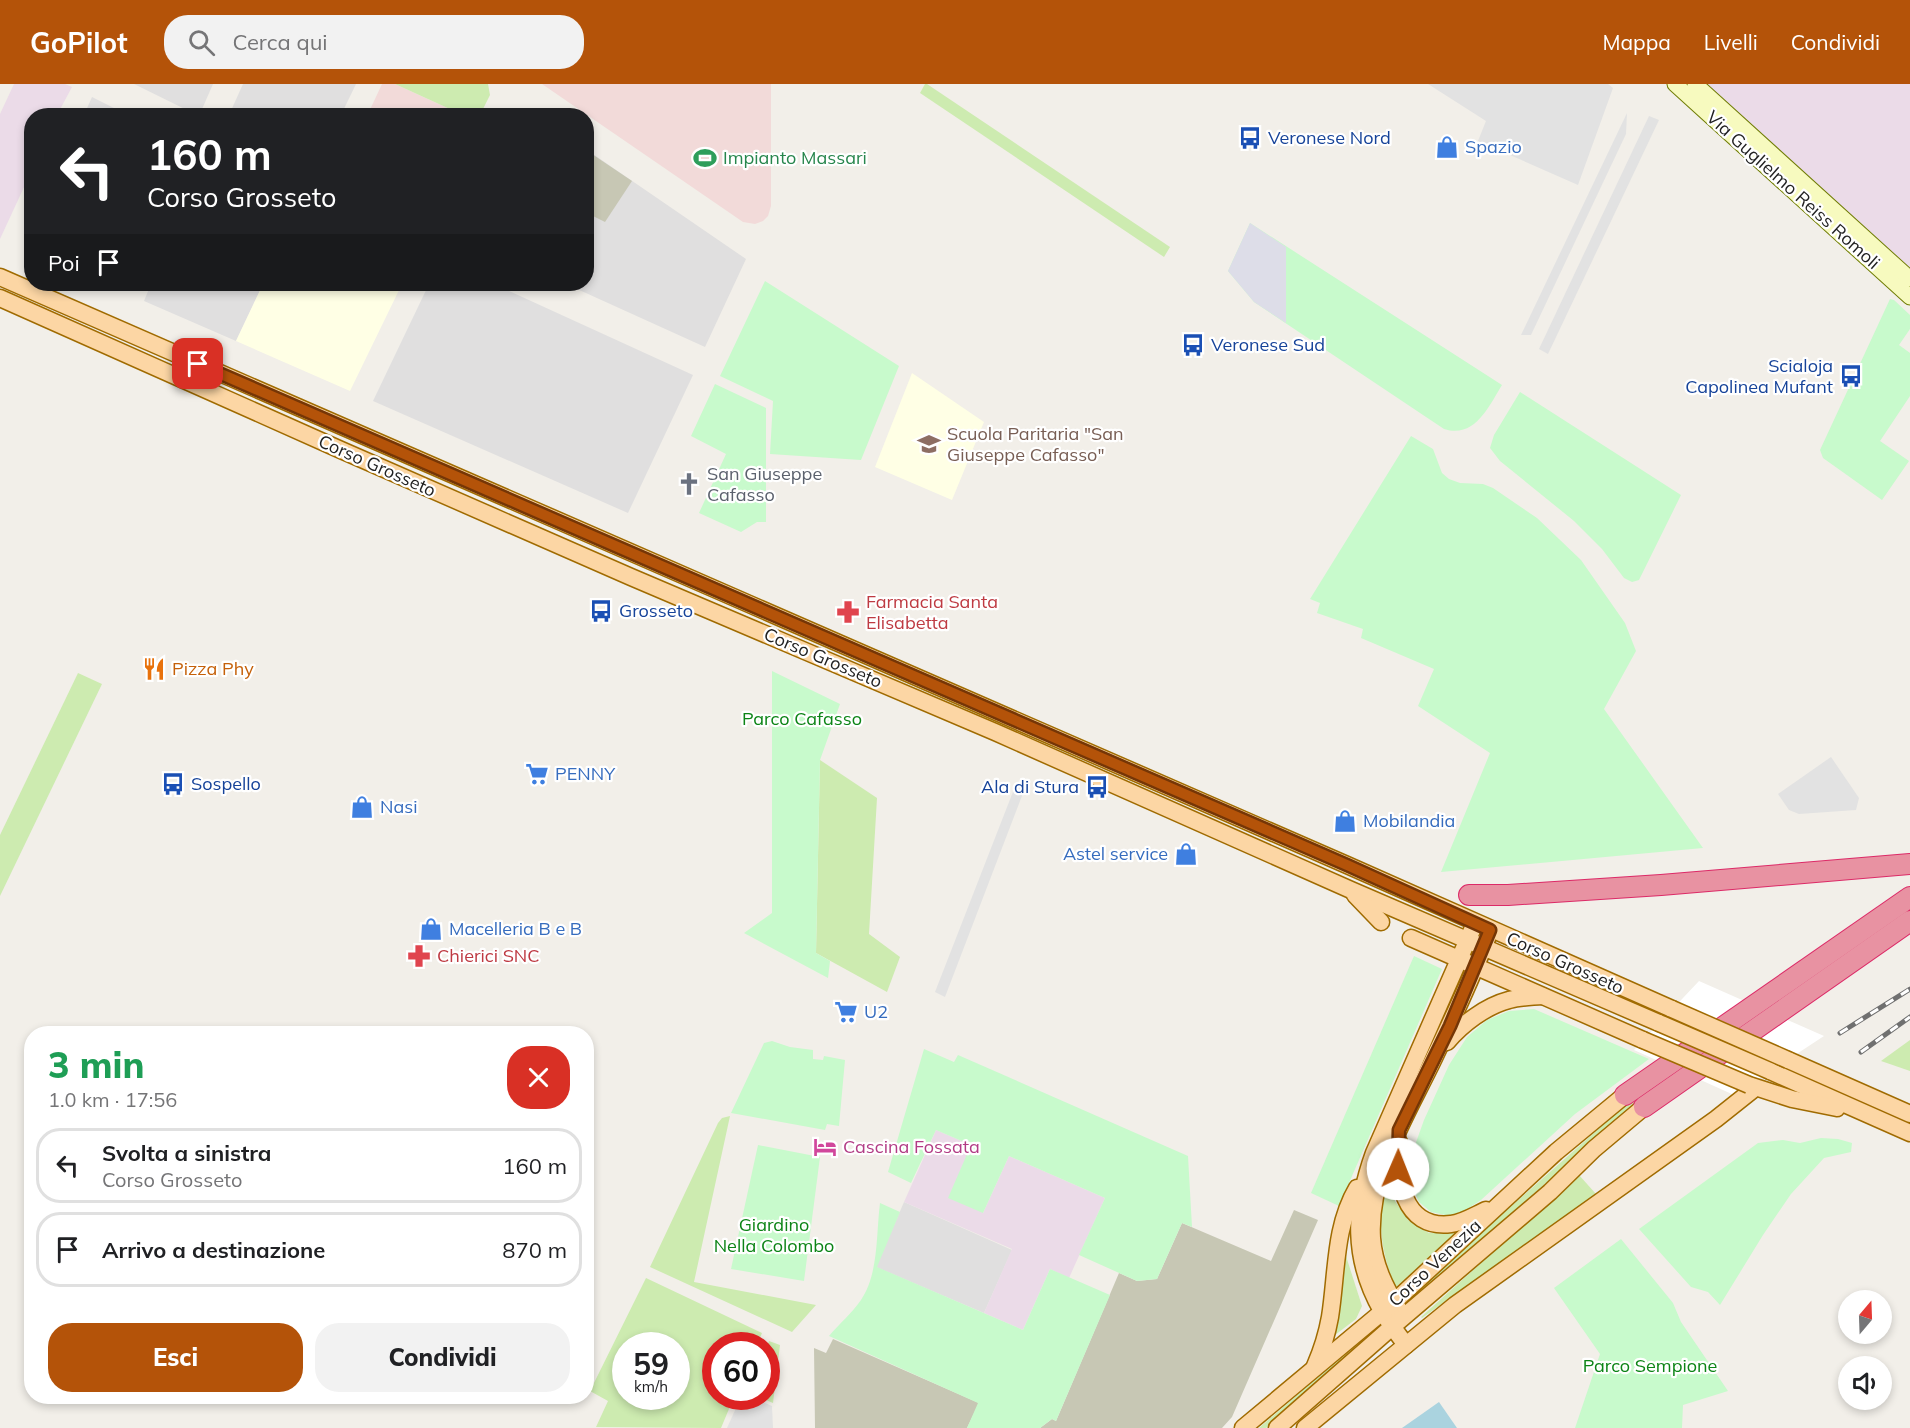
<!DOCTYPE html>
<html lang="it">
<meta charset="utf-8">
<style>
:root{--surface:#fff;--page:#f2f2f2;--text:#202124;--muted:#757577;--line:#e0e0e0;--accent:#b45309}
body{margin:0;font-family:Mulish,sans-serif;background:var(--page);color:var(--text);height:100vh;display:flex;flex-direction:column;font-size:22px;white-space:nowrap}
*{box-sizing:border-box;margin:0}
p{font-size:20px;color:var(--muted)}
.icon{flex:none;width:33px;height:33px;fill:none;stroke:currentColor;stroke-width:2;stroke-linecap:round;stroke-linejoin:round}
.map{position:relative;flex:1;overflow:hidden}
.sheet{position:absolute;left:24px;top:942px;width:570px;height:378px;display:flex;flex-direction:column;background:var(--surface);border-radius:24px;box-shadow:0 3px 9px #0003}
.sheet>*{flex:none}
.banner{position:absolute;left:24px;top:24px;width:570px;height:183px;border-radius:24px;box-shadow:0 3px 9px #0003;background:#202124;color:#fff;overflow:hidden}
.needle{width:39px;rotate:19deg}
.buttons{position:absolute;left:1838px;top:1206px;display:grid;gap:12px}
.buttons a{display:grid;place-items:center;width:54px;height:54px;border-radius:50%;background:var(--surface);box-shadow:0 3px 9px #0003;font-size:30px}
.speed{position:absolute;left:612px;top:1248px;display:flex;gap:12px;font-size:30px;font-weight:700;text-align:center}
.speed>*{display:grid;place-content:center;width:78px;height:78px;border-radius:50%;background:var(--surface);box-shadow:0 3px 9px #0003;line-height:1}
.speed small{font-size:15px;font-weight:400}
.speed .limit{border:9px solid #d22;background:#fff;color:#111}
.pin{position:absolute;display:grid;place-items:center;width:51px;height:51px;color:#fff;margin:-26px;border-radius:12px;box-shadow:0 3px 9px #0006}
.me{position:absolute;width:66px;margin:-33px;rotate:1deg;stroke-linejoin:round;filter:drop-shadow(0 0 4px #0008)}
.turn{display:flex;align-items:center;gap:21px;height:126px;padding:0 24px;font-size:27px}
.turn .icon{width:78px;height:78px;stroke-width:2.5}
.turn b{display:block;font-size:42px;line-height:51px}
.then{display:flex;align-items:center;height:57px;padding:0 24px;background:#0003;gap:12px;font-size:22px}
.round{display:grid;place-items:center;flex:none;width:63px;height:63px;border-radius:24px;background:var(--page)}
.headline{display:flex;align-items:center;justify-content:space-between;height:102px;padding:0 24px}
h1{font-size:36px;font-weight:800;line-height:45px;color:#1e9e55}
.button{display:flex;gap:12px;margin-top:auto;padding:12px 24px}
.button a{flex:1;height:69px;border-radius:24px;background:var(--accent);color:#fff;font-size:24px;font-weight:800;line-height:69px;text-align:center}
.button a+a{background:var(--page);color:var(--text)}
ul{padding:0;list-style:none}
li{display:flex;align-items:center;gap:18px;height:75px;margin:0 12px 9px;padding:0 12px;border:3px solid var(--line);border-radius:24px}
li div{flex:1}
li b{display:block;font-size:22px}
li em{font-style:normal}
header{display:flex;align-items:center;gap:36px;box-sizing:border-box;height:84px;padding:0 30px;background:var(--accent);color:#fff}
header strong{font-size:28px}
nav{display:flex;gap:33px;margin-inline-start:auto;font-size:21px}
.search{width:420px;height:54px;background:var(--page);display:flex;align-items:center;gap:15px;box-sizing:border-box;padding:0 21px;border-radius:24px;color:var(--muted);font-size:22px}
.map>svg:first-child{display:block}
</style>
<header>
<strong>GoPilot</strong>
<div class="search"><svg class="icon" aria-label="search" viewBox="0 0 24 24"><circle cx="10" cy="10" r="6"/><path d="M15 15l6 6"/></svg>Cerca qui</div>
<nav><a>Mappa</a><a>Livelli</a><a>Condividi</a></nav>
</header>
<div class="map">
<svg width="1910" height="1344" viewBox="0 0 1910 1344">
<rect width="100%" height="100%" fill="#f2efe9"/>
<g fill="#e0dfdf">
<path d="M 134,0 L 213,0 L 199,32 Z"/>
<path d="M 243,0 L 356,0 L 341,31 L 229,31 Z"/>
<path d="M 92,13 L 114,24 L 133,31 L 84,31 Z"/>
<path d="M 587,66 L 746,175 L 705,263 L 566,200 L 586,200 Z"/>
<path d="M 151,200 L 263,200 L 236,257 L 144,217 Z"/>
<path d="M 429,200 L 494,200 L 693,291 L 628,429 L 373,317 Z"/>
<path d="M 904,1118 L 1012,1166 L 984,1229 L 876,1183 Z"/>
</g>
<g fill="#f2dad9">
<path d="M 382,0 L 395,0 L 463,31 L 367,32 Z"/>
<path d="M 542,0 L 771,0 L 771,122 L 768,132 L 763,137 L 755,140 L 743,138 Z"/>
</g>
<g fill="#ebdbe8">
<path d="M 14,0 L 65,0 L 72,3 L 57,31 L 32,32 L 31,88 L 0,155 L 0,30 Z"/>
<path d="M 1704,0 L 1910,0 L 1910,188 Z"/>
<path d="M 936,1046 L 971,1061 L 983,1129 L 1009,1072 L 1105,1114 L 1069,1194 L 1050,1185 L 1023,1246 L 984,1229 L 1012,1165 L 904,1118 Z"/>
</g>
<g fill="#ffffe5">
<path d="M 263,200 L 402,200 L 350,307 L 236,257 Z"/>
<path d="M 912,289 L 984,338 L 952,416 L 875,383 Z"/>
</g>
<g fill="#c7c7b4">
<path d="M 586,66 L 632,97 L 605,138 L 587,129 Z"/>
<path d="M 1294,1126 L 1318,1136 L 1232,1333 L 1222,1344 L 1040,1344 L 1052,1335 L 1056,1337 L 1119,1189 L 1137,1197 L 1157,1195 L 1182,1139 L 1271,1177 Z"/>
<path d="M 833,1255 L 979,1319 L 967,1344 L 815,1344 L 814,1264 L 826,1269 Z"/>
</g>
<g fill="#cdebb0" fill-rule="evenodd">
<path d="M 395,0 L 488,0 L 490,11 L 480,31 L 463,31 Z"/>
<path d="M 925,0 L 927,0 L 1170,163 L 1164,173 L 920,9 Z"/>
<path d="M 78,589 L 102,600 L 0,812 L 0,751 Z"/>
<path d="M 820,676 L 877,714 L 869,850 L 900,873 L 887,908 L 816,869 Z"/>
<path d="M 1910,956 L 1910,987 L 1881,977 Z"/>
<path d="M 1633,1016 L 1636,1018 L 1412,1219 L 1406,1218 L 1408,1214 L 1621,1025 Z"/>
<path d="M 730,1032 L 694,1198 L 816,1221 L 792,1248 L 650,1183 L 718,1039 L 722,1034 Z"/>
<path d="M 1579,1091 L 1596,1110 L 1422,1234 L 1421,1233 Z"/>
<path d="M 1390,1094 L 1395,1117 L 1408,1136 L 1429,1149 L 1457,1148 L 1395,1204 C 1386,1179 1379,1153 1381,1126 C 1382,1115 1387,1104 1390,1094 Z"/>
<path d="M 1345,1169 L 1362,1222 L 1356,1235 L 1335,1251 Z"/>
<path d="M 646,1194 L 762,1249 L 757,1261 L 716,1262 L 716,1312 L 734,1313 L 721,1344 L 596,1343 L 608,1317 L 590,1307 ZM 626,1262 L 676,1262 L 676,1312 L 626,1312 Z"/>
<path d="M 1369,1249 L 1372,1253 L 1266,1344 L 1259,1344 Z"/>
<path d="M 769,1257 L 780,1261 L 773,1319 L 759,1313 L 766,1312 L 767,1263 Z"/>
</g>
<g fill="#c8facc">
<path d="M 1250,139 L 1502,301 C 1489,322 1475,355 1444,345 L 1254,218 L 1228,187 Z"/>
<path d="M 765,197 L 899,282 L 861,376 L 770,370 L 773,317 L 720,292 Z"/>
<path d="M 1890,215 L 1894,216 L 1910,231 L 1910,245 L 1899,261 L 1910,269 L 1910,312 L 1880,357 L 1909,377 L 1882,416 L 1823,374 L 1820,366 Z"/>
<path d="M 715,300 L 766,324 L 766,438 L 757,438 L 741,448 L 699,429 L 726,370 L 691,352 Z"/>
<path d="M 1520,308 L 1681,411 L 1639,496 L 1632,498 L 1624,494 L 1602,465 L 1574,437 L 1500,377 L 1490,364 L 1494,351 Z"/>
<path d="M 1411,352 L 1433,365 L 1442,389 L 1449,395 L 1460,399 L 1483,400 L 1493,404 L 1537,434 L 1581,476 L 1625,539 L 1636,567 L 1604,625 L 1703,764 L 1441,788 L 1490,669 L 1418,622 L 1434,585 L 1361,554 L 1363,545 L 1317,529 L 1320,519 L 1310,515 Z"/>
<path d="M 772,587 L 840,620 L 820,676 L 816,869 L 830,877 L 828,894 L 744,849 L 772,829 Z"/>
<path d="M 1414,872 L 1442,885 L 1339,1122 L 1311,1109 Z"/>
<path d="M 1534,925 L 1649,975 L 1575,1030 L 1481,1116 L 1455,1133 L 1431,1128 L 1419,1118 L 1409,1096 L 1414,1064 L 1424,1036 L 1449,981 L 1467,953 L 1487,936 L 1509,927 Z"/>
<path d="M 772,957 L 790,963 L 813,966 L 813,975 L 823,976 L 824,972 L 845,976 L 839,1042 L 827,1040 L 825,1046 L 731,1029 L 764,959 Z"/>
<path d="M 924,965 L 954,978 L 958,971 L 1188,1072 L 1192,1143 L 1182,1139 L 1157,1195 L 1137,1197 L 1079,1171 L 1105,1114 L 1009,1072 L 983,1129 L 948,1114 L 971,1061 L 936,1046 L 911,1099 L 888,1088 Z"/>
<path d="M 1821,1054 L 1838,1055 L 1852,1059 L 1851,1068 L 1824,1074 L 1791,1110 L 1763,1151 L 1720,1221 L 1708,1208 L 1691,1203 L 1639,1145 L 1758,1059 L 1783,1056 L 1800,1059 Z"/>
<path d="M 758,1061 L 820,1073 L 804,1197 L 731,1185 Z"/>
<path d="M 880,1119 L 900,1128 L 877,1183 L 1023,1246 L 1050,1185 L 1110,1211 L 1056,1337 L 1052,1335 L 1040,1344 L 967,1344 L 978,1319 L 829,1252 C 839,1240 852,1229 861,1216 C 879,1189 876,1150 880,1119 Z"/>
<path d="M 1621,1155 L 1673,1219 L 1681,1238 L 1728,1307 L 1683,1321 L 1682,1344 L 1575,1344 L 1600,1270 L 1554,1204 Z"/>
</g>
<g fill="#e2e2e2">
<path d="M 1428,0 L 1608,0 L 1613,4 L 1578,101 L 1478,57 L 1486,37 Z"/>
<path d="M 1627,29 L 1626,50 L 1531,251 L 1521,251 Z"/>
<path d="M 1649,32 L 1659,36 L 1548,270 L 1539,265 Z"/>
<path d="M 1831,673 L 1859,714 L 1856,726 L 1799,730 L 1789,726 L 1778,710 Z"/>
<path d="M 1016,700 L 1025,704 L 945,913 L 935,908 Z"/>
<path d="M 741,1313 L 751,1313 L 772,1322 L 773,1344 L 727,1344 Z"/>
</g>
<path fill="#dddde8" d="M 1250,139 L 1286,163 L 1286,239 L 1254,218 L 1228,187 Z"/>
<path fill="#aad3df" d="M 1439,1318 L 1457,1344 L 1402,1344 Z"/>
<path fill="#fff" d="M 1699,897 L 1824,952 L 1734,1011 L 1634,966 Z"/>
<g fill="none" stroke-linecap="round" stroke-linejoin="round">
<g stroke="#707d05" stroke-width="17">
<g id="secondary">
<path d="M 1675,0 L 1910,213"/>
<path d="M 1695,0 L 1910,195"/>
</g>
</g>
<g stroke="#a06b00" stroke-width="19">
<g id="primary">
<path d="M 0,193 L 1347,781 L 1672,925"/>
<path d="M 0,214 L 341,366 L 631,493 L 995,648 L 1351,806 L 1659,939"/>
<path d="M 1355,811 L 1381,838"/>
<path d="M 1411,854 L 1643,956"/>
<path d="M 1447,958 C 1462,940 1486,922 1509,916 C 1519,913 1531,913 1542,912"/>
<path d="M 1788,976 L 1910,1030"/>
<path d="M 1770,987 L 1910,1049"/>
<path d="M 1749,1001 L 1792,1015 L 1837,1024"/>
<path d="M 1399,1058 C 1396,1093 1402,1146 1451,1140 C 1462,1139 1475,1131 1486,1126"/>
<path d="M 1399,1226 C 1385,1203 1374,1181 1372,1154 C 1368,1090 1408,1029 1434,974 C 1453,934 1472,894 1488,852"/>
<path d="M 1406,1261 C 1398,1250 1389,1239 1382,1227 C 1352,1175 1354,1124 1374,1069 L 1472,846"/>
<path d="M 1315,1282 C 1322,1266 1327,1250 1330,1233 C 1337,1189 1334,1143 1357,1104"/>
<path d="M 1243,1344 L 1394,1218 L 1556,1068 L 1625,1011"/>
<path d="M 1277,1344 L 1393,1242 L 1550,1108 L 1594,1065 L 1644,1023"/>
<path d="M 1305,1344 L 1455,1221 L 1716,1035 L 1755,1004"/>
</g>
</g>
<g stroke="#dc2a67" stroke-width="22">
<g id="motorway">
<path d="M 1469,811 L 1508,811 L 1661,801 L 1910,780"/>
<path d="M 1625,1011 L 1910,813"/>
<path d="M 1644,1023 L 1910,837"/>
</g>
</g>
<use href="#secondary" stroke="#f7fabf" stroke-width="15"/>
<use href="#primary" stroke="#fcd6a4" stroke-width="16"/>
<use href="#motorway" stroke="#e892a2" stroke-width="20"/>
<g stroke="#707070" stroke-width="5">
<g id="rail">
<path d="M 1840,949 L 1910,905"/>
<path d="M 1861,968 L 1910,933"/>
</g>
</g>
<use href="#rail" stroke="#fff" stroke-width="3" stroke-dasharray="9" stroke-linecap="butt"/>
<g stroke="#a06b00" stroke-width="19" stroke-linecap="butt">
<g id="primary-bridge">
<path d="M 1672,925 L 1788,976"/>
<path d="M 1659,939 L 1770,987"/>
<path d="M 1643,956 L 1749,1001"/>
</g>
</g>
<use href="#primary-bridge" stroke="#fcd6a4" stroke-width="16"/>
</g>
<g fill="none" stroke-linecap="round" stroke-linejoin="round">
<g stroke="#753606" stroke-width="15">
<path id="route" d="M 198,280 L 1347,781 L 1490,846 L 1450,942 L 1399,1046 L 1398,1085"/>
</g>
<use href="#route" stroke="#b45309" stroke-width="10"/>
</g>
<defs>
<g id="bus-bare" transform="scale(1.8)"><path d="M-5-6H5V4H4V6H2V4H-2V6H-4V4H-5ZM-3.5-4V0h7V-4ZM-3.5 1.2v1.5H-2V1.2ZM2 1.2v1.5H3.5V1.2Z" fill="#1a4fb4" stroke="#fff" stroke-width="2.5" paint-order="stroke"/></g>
<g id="shop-bare" transform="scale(1.8)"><path d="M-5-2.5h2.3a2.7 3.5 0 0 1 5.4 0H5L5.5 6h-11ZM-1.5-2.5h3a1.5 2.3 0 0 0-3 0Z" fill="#3f7fe0" stroke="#fff" stroke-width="2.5" paint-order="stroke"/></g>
<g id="stadium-bare" transform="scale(1.8)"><path d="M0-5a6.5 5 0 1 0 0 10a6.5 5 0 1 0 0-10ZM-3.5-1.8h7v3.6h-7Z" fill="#2e9e5b" stroke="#fff" stroke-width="2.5" paint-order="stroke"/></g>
<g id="school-bare" transform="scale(1.8)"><path d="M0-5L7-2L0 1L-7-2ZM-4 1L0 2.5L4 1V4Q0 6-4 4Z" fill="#8d6e63" stroke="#fff" stroke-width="2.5" paint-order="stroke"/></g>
<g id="church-bare" transform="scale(1.8)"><path d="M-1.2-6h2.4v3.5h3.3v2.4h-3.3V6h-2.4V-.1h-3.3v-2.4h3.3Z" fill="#6b7280" stroke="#fff" stroke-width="2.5" paint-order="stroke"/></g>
<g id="pharmacy-bare" transform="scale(1.8)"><path d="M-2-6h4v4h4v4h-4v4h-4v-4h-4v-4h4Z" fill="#e0444e" stroke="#fff" stroke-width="2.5" paint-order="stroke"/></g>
<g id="restaurant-bare" transform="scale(1.8)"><path d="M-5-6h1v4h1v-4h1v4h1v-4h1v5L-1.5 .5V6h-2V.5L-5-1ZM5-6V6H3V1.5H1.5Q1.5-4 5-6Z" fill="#e8710a" stroke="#fff" stroke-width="2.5" paint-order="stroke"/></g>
<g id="supermarket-bare" transform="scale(1.8)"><path d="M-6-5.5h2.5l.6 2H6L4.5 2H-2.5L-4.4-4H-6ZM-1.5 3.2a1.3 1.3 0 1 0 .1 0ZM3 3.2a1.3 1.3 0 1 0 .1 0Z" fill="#3f7fe0" stroke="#fff" stroke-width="2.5" paint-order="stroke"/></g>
<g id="hotel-bare" transform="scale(1.8)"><path d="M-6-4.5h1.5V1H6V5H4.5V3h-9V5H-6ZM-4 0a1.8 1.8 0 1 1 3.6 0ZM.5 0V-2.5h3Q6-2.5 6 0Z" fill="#d1479c" stroke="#fff" stroke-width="2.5" paint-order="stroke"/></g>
</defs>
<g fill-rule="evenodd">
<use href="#bus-bare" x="1250" y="54"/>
<use href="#shop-bare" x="1447" y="63"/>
<use href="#stadium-bare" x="705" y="74"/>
<use href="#bus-bare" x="1193" y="261"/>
<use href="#bus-bare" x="1851" y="292"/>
<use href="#school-bare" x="929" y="360"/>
<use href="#church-bare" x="689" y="400"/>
<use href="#bus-bare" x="601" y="527"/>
<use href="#pharmacy-bare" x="848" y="528"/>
<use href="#restaurant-bare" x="154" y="585"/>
<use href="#supermarket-bare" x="537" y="690"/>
<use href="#bus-bare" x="173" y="700"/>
<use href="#bus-bare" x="1097" y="703"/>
<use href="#shop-bare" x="362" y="723"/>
<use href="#shop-bare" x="1345" y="737"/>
<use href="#shop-bare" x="1186" y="770"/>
<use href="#shop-bare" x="431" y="845"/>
<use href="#pharmacy-bare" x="419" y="872"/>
<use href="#supermarket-bare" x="846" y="928"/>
<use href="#hotel-bare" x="825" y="1063"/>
</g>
<g text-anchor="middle" stroke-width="4.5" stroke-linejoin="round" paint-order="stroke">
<g font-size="18" fill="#164399" stroke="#fff" text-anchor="start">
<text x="1268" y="60">Veronese Nord</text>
<text x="1211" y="267">Veronese Sud</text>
<text x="1833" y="288" text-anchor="end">Scialoja<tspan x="1833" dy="21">Capolinea Mufant</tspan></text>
<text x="619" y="533">Grosseto</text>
<text x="191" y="706">Sospello</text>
<text x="1079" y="709" text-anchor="end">Ala di Stura</text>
</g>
<g font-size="18" fill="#366cbe" stroke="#fff" text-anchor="start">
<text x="1465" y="69">Spazio</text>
<text x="555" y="696">PENNY</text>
<text x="380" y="729">Nasi</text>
<text x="1363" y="743">Mobilandia</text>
<text x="1168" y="776" text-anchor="end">Astel service</text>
<text x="449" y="851">Macelleria B e B</text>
<text x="864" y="934">U2</text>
</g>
<g font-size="18" fill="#27864d" stroke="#fff" text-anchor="start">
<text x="723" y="80">Impianto Massari</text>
</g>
<g font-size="18" fill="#222" stroke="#fff">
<text transform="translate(1793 106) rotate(42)" y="6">Via Guglielmo Reiss Romoli</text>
<text transform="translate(377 382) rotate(24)" y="6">Corso Grosseto</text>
<text transform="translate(823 574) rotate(23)" y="6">Corso Grosseto</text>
<text transform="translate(1565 879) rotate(24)" y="6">Corso Grosseto</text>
<text transform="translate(1435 1179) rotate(-43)" y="6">Corso Venezia</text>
</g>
<g font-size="18" fill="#785e54" stroke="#fff" text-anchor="start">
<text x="947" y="356">Scuola Paritaria "San<tspan x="947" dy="21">Giuseppe Cafasso"</tspan></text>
</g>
<g font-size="18" fill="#5b616d" stroke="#fff" text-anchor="start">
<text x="707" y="396">San Giuseppe<tspan x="707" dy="21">Cafasso</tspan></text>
</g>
<g font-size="18" fill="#be3a42" stroke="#fff" text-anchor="start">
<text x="866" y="524">Farmacia Santa<tspan x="866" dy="21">Elisabetta</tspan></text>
<text x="437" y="878">Chierici SNC</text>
</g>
<g font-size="18" fill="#c56008" stroke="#fff" text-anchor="start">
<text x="172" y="591">Pizza Phy</text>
</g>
<g font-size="18" fill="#0c8416" stroke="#fff">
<text x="802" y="641">Parco Cafasso</text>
<text x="774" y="1147">Giardino<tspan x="774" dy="21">Nella Colombo</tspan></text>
<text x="1650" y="1288">Parco Sempione</text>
</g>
<g font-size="18" fill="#b23c85" stroke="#fff" text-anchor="start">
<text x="843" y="1069">Cascina Fossata</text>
</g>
</g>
</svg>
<div class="buttons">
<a><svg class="needle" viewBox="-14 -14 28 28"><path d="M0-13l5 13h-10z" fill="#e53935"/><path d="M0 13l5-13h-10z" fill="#757577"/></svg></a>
<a><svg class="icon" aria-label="sound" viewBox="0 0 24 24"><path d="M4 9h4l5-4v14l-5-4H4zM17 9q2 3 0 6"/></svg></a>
</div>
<div class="speed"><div>59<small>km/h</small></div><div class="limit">60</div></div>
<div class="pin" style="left:198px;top:280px;background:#d93025"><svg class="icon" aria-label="arrive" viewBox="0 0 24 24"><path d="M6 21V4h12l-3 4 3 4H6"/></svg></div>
<svg class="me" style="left:1398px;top:1085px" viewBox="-20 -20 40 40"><circle r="19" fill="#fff"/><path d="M0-13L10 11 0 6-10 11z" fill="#b45309"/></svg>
<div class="banner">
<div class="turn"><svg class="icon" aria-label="left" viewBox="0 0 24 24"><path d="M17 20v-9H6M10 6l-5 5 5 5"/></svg><div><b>160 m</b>Corso Grosseto</div></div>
<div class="then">Poi<svg class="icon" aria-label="arrive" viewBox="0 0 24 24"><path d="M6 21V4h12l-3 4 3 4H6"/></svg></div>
</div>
<section class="sheet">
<div class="headline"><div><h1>3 min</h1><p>1.0 km · 17:56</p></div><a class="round" style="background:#d93025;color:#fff"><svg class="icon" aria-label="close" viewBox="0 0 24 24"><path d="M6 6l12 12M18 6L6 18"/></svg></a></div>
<ul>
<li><svg class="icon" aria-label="left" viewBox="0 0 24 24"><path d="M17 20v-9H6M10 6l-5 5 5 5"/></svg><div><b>Svolta a sinistra</b><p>Corso Grosseto</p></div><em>160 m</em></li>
<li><svg class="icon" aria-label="arrive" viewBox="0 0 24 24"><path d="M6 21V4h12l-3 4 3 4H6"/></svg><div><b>Arrivo a destinazione</b></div><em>870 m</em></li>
</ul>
<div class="button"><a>Esci</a><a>Condividi</a></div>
</section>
</div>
